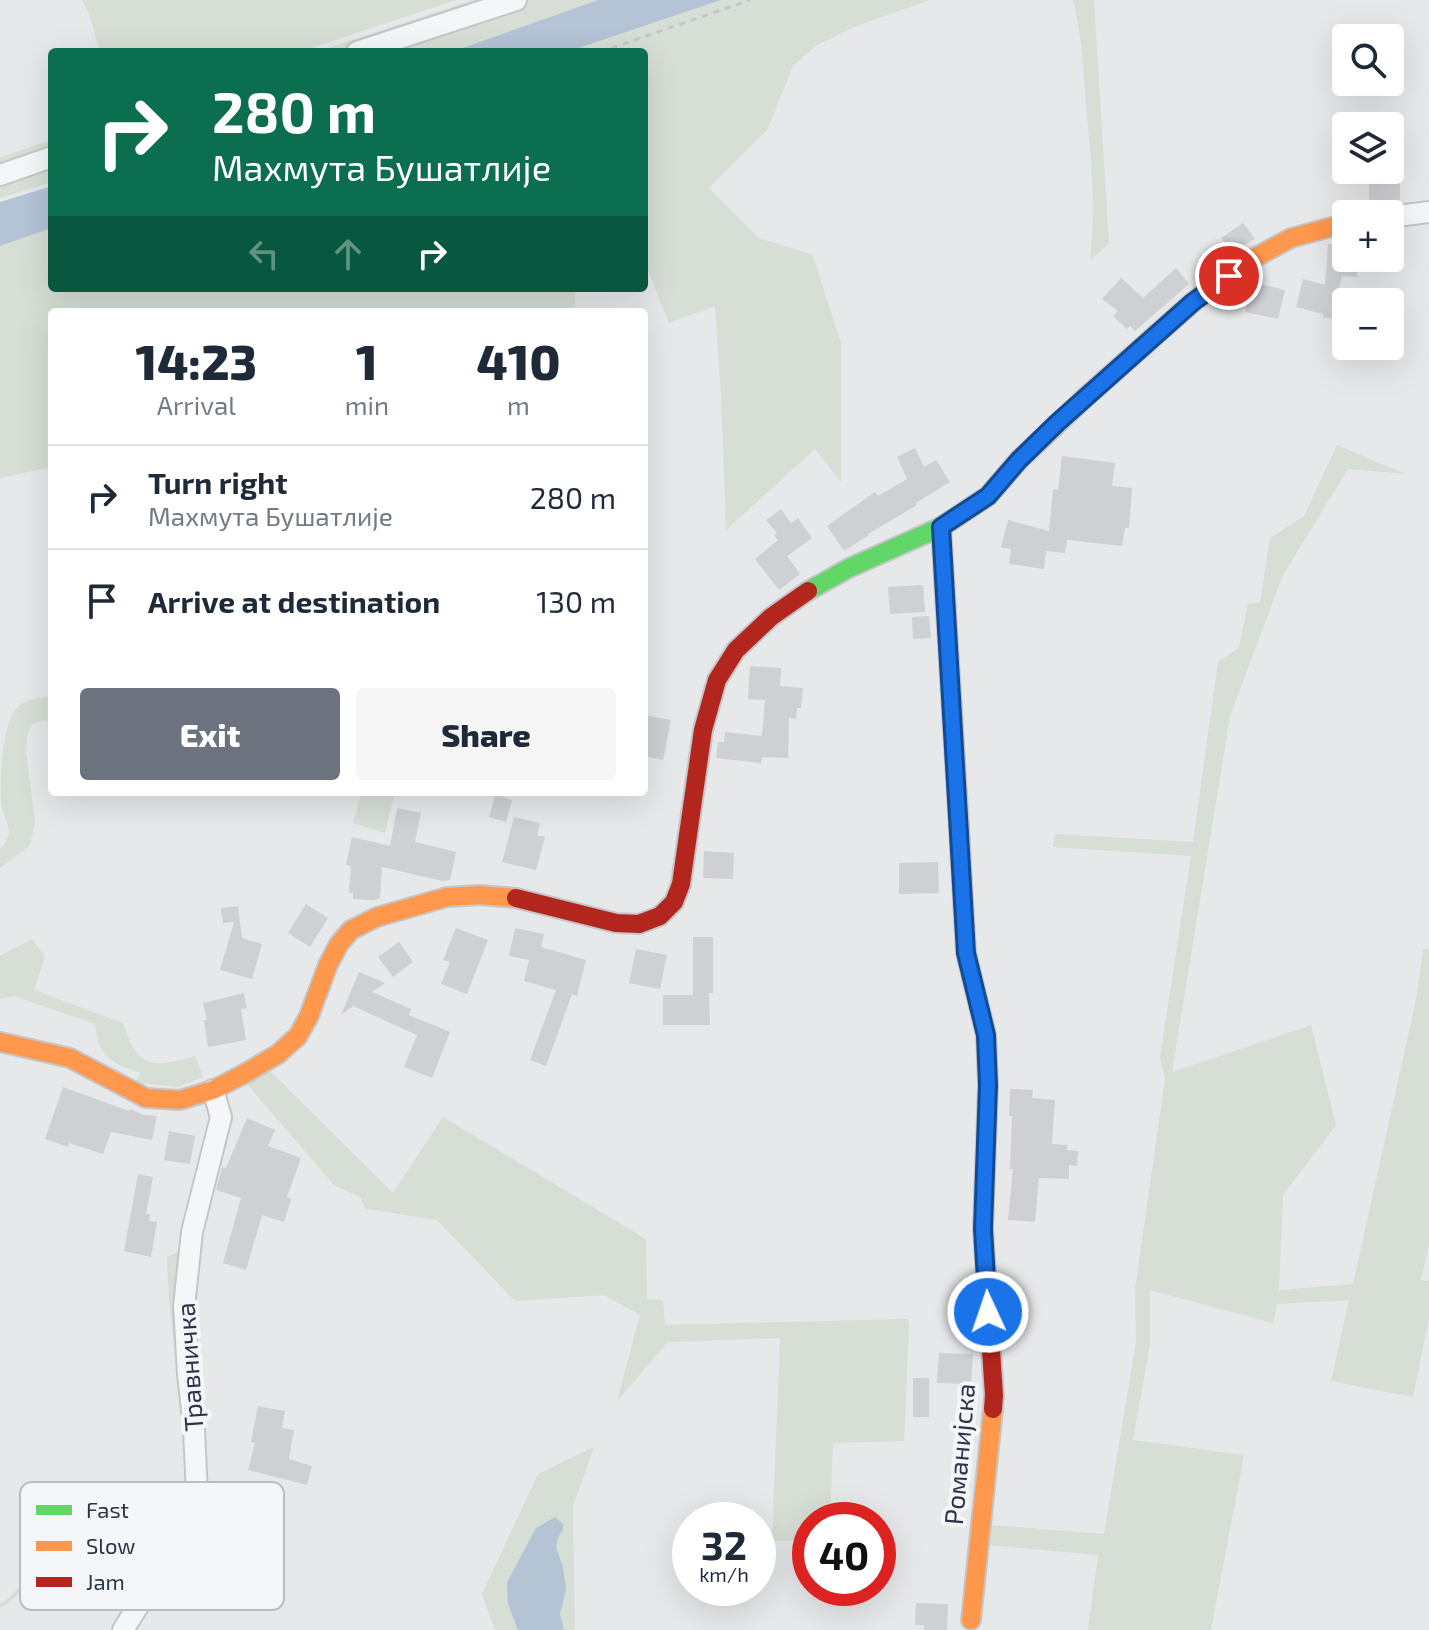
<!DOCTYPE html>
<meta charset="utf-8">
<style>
:root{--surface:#fff;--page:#f6f6f7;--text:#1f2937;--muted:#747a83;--line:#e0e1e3;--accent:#6c737f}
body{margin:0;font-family:"Exo 2",sans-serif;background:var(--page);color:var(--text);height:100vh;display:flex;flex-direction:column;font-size:30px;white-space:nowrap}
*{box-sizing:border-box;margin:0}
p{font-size:26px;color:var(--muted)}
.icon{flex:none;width:44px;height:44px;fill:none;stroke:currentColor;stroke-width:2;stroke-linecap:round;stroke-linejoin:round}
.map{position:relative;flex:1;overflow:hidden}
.side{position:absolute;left:48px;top:308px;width:600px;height:488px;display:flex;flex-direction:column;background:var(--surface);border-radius:8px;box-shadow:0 8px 32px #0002}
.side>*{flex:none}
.guide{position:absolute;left:48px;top:48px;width:600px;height:244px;border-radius:8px;box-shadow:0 8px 32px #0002;background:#0b6e4f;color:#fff;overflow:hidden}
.buttons{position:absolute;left:1332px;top:24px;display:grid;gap:16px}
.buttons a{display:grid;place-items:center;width:72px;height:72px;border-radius:8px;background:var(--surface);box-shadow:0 8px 32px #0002;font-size:40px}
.speed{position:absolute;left:672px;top:1502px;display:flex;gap:16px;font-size:40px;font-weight:700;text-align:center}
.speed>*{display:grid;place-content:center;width:104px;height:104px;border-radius:50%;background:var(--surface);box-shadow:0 8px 32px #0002;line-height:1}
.speed small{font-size:20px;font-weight:400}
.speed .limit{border:12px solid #d22;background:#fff;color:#111}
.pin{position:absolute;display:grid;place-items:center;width:68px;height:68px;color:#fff;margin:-34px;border:4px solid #fff;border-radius:50%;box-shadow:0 2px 8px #0007}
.me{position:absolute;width:88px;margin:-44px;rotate:357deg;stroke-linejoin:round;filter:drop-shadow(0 0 6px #0008)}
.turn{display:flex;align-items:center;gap:28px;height:168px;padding:0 32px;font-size:36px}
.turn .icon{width:104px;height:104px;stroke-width:2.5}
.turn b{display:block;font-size:56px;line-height:68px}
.lanes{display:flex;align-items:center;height:76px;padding:0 32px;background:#0003;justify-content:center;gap:40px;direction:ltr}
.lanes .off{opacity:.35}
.eta{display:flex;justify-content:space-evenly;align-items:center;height:136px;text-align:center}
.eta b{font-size:48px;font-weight:800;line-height:56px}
.button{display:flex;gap:16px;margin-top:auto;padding:16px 32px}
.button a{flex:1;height:92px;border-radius:8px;background:var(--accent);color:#fff;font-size:32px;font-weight:800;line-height:92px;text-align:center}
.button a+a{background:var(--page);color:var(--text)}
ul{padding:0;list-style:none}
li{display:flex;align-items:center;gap:24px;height:104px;padding:0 32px;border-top:2px solid var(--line)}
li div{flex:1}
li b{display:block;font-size:30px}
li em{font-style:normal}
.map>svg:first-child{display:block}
</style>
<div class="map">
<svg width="1429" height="1630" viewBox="0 0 1429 1630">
<rect width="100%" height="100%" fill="#e6e8ea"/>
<g fill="#d6ded6">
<path d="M 82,0 L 456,0 L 299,52 L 100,52 L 89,14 Z"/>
<path d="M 473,0 L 598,0 L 451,52 L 316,52 Z"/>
<path d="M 721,0 L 929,0 L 857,26 L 815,46 L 793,66 L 767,130 L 709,188 L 759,238 L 813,255 L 841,343 L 841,482 L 815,449 L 726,530 L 721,395 L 715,306 L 669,323 L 644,261 L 644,52 L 567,52 Z"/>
<path d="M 1073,0 L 1094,0 L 1109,244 L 1090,260 C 1096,209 1091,157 1086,105 C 1083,70 1082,34 1073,0 Z"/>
<path d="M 52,140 L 52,182 L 0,198 L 0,157 Z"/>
<path d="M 52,228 L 52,288 L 574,288 L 576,312 L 52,312 L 52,467 L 0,478 L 0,246 Z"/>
<path d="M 1337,445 L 1405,474 L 1348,469 L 1283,575 L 1230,716 L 1172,1072 L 1311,1025 L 1336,1125 L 1283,1195 L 1279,1290 L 1353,1284 L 1416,1000 L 1423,950 L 1429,949 L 1429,1244 L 1421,1280 L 1429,1281 L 1429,1318 L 1413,1397 L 1331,1381 L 1349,1300 L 1277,1304 L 1273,1323 L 1150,1290 L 1150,1344 L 1133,1440 L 1244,1455 L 1211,1630 L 1088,1630 L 1098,1555 L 976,1544 L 978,1524 L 1104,1534 L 1136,1343 L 1135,1289 L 1165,1079 L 1160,1058 L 1191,856 L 1053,847 L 1055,834 L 1193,842 L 1218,662 L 1239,648 L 1248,604 L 1260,602 L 1270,538 L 1304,516 Z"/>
<path d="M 49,697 L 52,699 L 52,724 L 45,720 L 33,724 L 28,731 L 26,752 L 35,822 L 30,845 L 0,868 L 0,849 C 17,833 5,822 1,803 C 0,781 1,721 19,706 C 28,698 38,698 49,697 Z"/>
<path d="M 362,792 L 395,792 L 385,833 L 353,823 Z"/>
<path d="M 32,939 L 45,956 L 34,990 L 123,1023 C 137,1069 153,1068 195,1056 L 203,1077 L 178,1087 L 135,1083 L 141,1073 C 112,1064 98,1057 95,1024 L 14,996 L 0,999 L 0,956 Z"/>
<path d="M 264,1065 L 393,1193 L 443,1117 L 646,1239 L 647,1299 L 663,1300 L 665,1325 L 908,1319 L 909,1327 L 904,1441 L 833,1443 L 830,1520 L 810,1520 L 810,1541 L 772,1541 L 780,1338 L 668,1342 L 617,1401 L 640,1315 L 604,1295 L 515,1301 L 437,1220 L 366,1209 L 360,1197 L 334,1185 L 240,1076 Z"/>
<path d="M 181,1250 L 191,1472 L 183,1512 L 143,1578 C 120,1568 66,1536 43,1556 C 39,1559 36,1567 34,1572 C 26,1586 14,1601 0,1608 L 0,1604 C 14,1597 25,1579 33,1566 C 39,1556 45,1549 57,1546 C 79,1541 121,1563 142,1572 L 182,1510 L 189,1479 L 169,1300 L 167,1257 Z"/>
<path d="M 594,1447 L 573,1506 L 575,1630 L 495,1630 L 482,1594 L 538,1474 Z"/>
</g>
<g fill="#b4c4d5">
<path d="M 598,0 L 721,0 L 567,52 L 451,52 Z"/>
<path d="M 52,186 L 52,228 L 0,246 L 0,202 Z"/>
<path d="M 555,1517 L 563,1524 L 563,1529 L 558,1538 L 556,1548 L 563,1567 L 566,1589 L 560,1614 L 564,1630 L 518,1630 L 508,1604 L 507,1582 L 536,1528 Z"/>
</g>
<g fill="#ced0d3">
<path d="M 1376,170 L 1400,171 L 1400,201 L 1369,201 L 1369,174 L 1376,174 Z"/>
<path d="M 1243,223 L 1255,239 L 1231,252 L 1221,238 Z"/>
<path d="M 1328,244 L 1346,245 L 1346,258 L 1358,258 L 1357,277 L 1342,276 L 1331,319 L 1323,317 L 1323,314 L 1296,307 L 1303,279 L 1325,285 Z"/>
<path d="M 1176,268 L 1189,284 L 1135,331 L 1130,326 L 1127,329 L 1113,316 L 1118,311 L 1102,299 L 1121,278 L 1143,298 Z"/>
<path d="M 1252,282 L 1285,290 L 1278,319 L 1245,312 Z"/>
<path d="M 915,448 L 924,467 L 936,460 L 950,482 L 916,503 L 917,505 L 868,534 L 869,535 L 844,551 L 827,526 L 875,492 L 878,496 L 907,479 L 897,457 Z"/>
<path d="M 1062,456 L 1115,463 L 1112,486 L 1132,488 L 1129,528 L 1125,528 L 1122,546 L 1067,540 L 1065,553 L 1046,551 L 1044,569 L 1009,564 L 1011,549 L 1001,547 L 1008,520 L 1049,531 L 1053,489 L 1058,490 Z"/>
<path d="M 781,509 L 791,523 L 798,518 L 812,538 L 787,556 L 800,574 L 779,590 L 755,559 L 778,540 L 774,535 L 777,533 L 766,520 Z"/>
<path d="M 923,585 L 925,612 L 890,614 L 888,587 Z"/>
<path d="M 929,616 L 931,638 L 913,639 L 912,617 Z"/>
<path d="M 750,666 L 781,668 L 780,686 L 803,688 L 801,708 L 797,708 L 796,719 L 789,718 L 788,758 L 762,757 L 761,763 L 716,758 L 718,742 L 724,742 L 725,732 L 762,736 L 765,700 L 748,699 Z"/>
<path d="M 644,715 L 671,720 L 663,760 L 644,756 Z"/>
<path d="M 495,795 L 512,800 L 506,822 L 489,817 Z"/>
<path d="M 397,808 L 421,813 L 415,842 L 456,852 L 450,880 L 443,881 L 382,867 L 380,898 L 374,900 L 353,899 L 353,893 L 349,893 L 351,866 L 346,865 L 352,837 L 390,846 Z"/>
<path d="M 514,817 L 540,823 L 537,835 L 545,837 L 536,870 L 502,862 Z"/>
<path d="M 704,851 L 734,853 L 733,879 L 703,878 Z"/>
<path d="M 938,862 L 939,893 L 899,894 L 899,863 Z"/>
<path d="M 306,904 L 328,918 L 310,947 L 288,933 Z"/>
<path d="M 238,906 L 242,938 L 262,944 L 252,979 L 220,970 L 234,922 L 223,923 L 221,908 Z"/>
<path d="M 456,928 L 488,940 L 467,994 L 441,984 L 450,962 L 443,960 Z"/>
<path d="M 515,928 L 544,934 L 541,947 L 586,960 L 577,996 L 572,994 L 546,1066 L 530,1060 L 556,990 L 524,981 L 529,960 L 509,956 Z"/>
<path d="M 693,937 L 713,937 L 713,993 L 709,993 L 710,1025 L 663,1025 L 663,995 L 693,995 Z"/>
<path d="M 399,942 L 413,962 L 393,977 L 378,957 Z"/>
<path d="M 636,949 L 667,955 L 660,989 L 629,983 Z"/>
<path d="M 359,972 L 385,983 L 372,992 L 411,1009 L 409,1015 L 450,1032 L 432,1078 L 404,1067 L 417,1035 L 353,1006 L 341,1015 Z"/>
<path d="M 244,993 L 247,1008 L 241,1009 L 246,1040 L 208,1047 L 204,1020 L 207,1020 L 203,1003 Z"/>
<path d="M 63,1087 L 129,1111 L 130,1109 L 144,1115 L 157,1116 L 152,1140 L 111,1132 L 103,1154 L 69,1143 L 68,1147 L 45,1139 Z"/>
<path d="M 1010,1089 L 1033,1090 L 1032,1098 L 1055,1100 L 1052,1144 L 1067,1145 L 1067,1150 L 1078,1151 L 1077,1166 L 1069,1165 L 1069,1179 L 1039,1178 L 1035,1222 L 1008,1220 L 1013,1169 L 1010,1169 L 1012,1116 L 1009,1116 Z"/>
<path d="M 247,1118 L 275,1130 L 268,1146 L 301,1158 L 287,1197 L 291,1199 L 284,1222 L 262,1215 L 246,1270 L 223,1263 L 241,1198 L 216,1190 L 222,1167 L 226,1168 Z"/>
<path d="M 169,1131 L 195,1136 L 190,1164 L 164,1160 Z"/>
<path d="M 138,1174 L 153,1177 L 146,1214 L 150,1214 L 149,1221 L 157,1222 L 151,1257 L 124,1251 Z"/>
<path d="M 939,1353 L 973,1354 L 971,1384 L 937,1383 Z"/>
<rect x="913" y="1378" width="16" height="39"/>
<path d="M 258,1406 L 285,1411 L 282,1428 L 294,1430 L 289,1459 L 312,1466 L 307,1485 L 248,1470 L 255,1443 L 251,1442 Z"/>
<path d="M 916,1603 L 948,1604 L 947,1630 L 924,1630 L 924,1625 L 915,1625 Z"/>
</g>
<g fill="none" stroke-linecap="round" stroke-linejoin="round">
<g stroke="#c4c6c8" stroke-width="24">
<g id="street">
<path d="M 357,52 L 516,0"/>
<path d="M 0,175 L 52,157"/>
<path d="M 1390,217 L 1429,212"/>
<path d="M 123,1630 L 178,1542 L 197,1495 L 194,1429 L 188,1374 L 184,1306 L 192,1232 L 221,1117 L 213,1090"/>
</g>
</g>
<g stroke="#c4c6c8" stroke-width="22">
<path id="fast" d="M 808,591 L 849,568 L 941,527 L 988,496 L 1019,460 L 1088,395"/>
</g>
<g stroke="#c4c6c8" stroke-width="22">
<g id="slow">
<path d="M 1088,395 L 1193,302 L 1247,262 L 1291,238 L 1346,223"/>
<path d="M 941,527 L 959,828"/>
<path d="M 0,1042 L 70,1058 L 146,1098 L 180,1100 L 213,1090 L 244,1074 L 278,1054 L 298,1036 L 309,1016 L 328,965 L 339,944 L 351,930 L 377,917 L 447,897 L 479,895 L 516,898"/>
<path d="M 971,1620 L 993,1409"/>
</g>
</g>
<g stroke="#c4c6c8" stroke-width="22">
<g id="jam">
<path d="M 959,828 L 966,953 L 986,1035 L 988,1085 L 983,1229 L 994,1395 L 993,1409"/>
<path d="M 516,898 L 616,923 L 639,924 L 660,916 L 674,902 L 681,884 L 703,730 L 717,680 L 736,650 L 771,617 L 808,591"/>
</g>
</g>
<path stroke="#c5c6ca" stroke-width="3" stroke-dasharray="6 6" stroke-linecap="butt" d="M 600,52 L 750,0"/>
<use href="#street" stroke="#f5f6f7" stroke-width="20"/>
<use href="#fast" stroke="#63d668" stroke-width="18"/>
<use href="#slow" stroke="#ff974d" stroke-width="18"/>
<use href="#jam" stroke="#b3261e" stroke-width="18"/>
</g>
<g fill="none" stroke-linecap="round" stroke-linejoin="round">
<g stroke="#114b97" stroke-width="20">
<path id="route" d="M 988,1312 L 983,1229 L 988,1085 L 986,1035 L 966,953 L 941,527 L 988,496 L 1019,460 L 1057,423 L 1193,302 L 1229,276"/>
</g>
<use href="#route" stroke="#1a73e8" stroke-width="14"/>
</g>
<g text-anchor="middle" stroke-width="8" stroke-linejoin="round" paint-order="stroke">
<g font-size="26" fill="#2b3445" stroke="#f4f6f9">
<text transform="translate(190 1367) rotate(-94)" y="9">Травничка</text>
<text transform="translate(960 1454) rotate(-85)" y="9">Романијска</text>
</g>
</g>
<rect x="20" y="1482" width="264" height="128" rx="12" fill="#f4f6f9" stroke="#b8bcc3" stroke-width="2"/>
<rect x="36" y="1505" width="36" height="10" fill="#63d668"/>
<rect x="36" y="1541" width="36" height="10" fill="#ff974d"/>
<rect x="36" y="1577" width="36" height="10" fill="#b3261e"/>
<g font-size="22" fill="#2b3445">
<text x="86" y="1518">Fast</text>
<text x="86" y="1554">Slow</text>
<text x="86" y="1590">Jam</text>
</g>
</svg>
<div class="buttons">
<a><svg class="icon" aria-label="search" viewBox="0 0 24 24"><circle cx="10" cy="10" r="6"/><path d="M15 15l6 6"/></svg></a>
<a><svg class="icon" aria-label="layers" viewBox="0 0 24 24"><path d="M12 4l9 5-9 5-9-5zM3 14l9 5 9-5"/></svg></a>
<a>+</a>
<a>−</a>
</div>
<div class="speed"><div>32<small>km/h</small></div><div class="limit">40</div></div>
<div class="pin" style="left:1229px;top:276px;background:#d93025"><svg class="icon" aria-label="arrive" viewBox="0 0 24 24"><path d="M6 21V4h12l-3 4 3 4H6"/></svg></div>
<svg class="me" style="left:988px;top:1312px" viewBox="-20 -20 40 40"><circle r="17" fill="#1a73e8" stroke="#fff" stroke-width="3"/><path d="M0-11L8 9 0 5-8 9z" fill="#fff"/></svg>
<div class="guide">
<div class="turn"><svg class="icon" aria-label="right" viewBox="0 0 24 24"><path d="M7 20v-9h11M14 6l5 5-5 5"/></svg><div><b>280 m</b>Махмута Бушатлије</div></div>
<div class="lanes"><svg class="icon off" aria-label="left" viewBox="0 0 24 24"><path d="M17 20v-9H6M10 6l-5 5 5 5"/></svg><svg class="icon off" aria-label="ahead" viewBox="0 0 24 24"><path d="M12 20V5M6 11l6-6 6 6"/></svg><svg class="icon" aria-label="right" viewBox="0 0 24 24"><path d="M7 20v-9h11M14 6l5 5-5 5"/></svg></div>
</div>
<section class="side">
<div class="eta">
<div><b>14:23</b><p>Arrival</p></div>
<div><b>1</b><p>min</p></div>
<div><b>410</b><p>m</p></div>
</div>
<ul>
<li><svg class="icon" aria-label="right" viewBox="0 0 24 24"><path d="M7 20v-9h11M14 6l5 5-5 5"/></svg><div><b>Turn right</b><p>Махмута Бушатлије</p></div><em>280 m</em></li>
<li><svg class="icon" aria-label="arrive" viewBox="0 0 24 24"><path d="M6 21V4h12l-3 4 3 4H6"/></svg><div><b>Arrive at destination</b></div><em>130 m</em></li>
</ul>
<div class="button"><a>Exit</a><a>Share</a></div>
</section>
</div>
